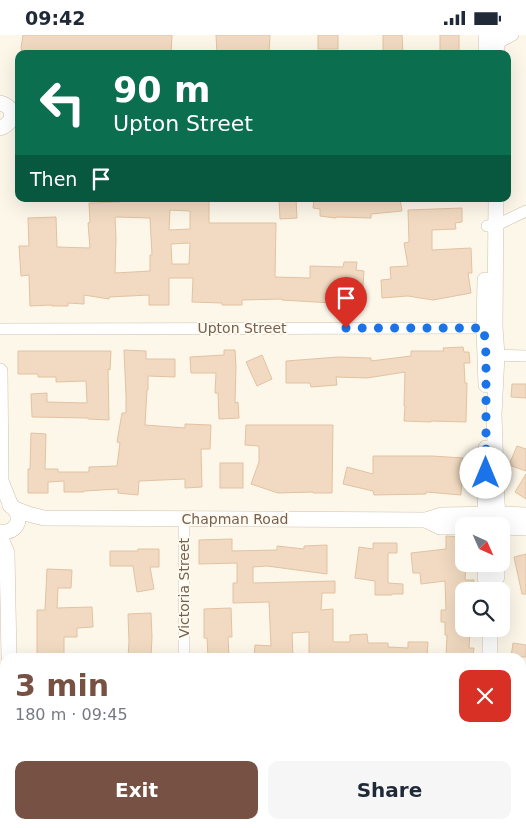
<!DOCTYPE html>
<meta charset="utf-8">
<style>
:root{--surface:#fff;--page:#f6f6f7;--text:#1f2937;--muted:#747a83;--accent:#775143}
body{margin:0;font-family:"DejaVu Sans",sans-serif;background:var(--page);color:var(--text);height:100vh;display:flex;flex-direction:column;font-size:19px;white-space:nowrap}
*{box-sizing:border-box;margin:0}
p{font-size:16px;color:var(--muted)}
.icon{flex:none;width:28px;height:28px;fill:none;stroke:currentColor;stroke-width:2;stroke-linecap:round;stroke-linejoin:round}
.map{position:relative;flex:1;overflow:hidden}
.details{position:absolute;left:0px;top:618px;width:526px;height:176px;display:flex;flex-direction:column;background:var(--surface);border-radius:15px 15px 0 0;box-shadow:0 5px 20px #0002}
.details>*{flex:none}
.banner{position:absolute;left:15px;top:15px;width:496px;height:152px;border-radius:10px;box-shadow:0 5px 20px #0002;background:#0b6e4f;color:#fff;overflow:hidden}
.needle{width:32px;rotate:135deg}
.fabs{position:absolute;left:455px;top:482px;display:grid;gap:10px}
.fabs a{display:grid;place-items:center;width:55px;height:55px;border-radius:10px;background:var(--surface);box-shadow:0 5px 20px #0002;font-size:25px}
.pin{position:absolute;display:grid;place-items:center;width:42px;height:42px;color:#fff;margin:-51px -21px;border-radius:50% 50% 50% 0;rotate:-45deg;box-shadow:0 0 5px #0007}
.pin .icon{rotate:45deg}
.me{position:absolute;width:55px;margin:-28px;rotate:0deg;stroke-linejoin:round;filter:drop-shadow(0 0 4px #0008)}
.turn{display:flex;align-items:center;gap:18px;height:105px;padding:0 15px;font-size:22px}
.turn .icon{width:65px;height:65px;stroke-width:2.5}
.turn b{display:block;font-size:35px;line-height:42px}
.then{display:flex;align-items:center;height:48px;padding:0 15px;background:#0003;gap:10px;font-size:19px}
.round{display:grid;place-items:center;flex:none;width:52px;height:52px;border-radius:10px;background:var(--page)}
.summary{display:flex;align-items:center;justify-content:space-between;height:85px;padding:0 15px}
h1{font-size:30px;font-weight:700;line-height:38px;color:var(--accent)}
.action{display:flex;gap:10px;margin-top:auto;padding:10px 15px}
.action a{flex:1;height:58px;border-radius:10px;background:var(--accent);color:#fff;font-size:20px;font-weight:700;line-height:58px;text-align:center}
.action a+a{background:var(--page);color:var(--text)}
.status{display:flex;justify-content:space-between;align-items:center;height:35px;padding:0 25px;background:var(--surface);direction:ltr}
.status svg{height:14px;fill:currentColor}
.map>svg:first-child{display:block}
</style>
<div class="status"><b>09:42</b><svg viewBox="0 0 49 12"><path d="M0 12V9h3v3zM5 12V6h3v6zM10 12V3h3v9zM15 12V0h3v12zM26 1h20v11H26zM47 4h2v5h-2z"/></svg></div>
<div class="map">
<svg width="526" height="793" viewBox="0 0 526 793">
<defs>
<pattern id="grass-tufts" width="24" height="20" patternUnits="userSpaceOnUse" patternTransform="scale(1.25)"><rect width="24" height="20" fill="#d1eac7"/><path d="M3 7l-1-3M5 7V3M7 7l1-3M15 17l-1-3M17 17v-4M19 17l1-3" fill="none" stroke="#aec1a4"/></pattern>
</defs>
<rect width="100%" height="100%" fill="#fcf7e9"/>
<path fill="url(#grass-tufts)" d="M 521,671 L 526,671 L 526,793 L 499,793 L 499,789 L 521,789 Z"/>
<g fill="#f1dac1" stroke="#e3c2a2" fill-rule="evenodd">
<path d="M 23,0 L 172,0 L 171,19 L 95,19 L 95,17 L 79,19 L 23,19 L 21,13 Z"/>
<path d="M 216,0 L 270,0 L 269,19 L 217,19 Z"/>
<rect x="318" y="0" width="20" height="14"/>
<path d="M 383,0 L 402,0 L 403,19 L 383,19 Z"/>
<rect x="440" y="0" width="19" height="19"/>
<path d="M 120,164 L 209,164 L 209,188 L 276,188 L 275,242 L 310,243 L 310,231 L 343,232 L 344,227 L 357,227 L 356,235 L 364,236 L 362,264 L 333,262 L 332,268 L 282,265 L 282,264 L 242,265 L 242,270 L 222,270 L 222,268 L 192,267 L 193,243 L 169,243 L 169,270 L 149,270 L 149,260 L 109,262 L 109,264 L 84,260 L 84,269 L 68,268 L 68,271 L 52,271 L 52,270 L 30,271 L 29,240 L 21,241 L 19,211 L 29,211 L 28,183 L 56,182 L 57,212 L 90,213 L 88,188 L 90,187 L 89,168 L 120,167 ZM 170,175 L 190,176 L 190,194 L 169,195 ZM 116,182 L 150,183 L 152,220 L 150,220 L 150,236 L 115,238 L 116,203 L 115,183 ZM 190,208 L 189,229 L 172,229 L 171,209 Z"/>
<path d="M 279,164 L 296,164 L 297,183 L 280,184 Z"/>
<path d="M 314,164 L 400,164 L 402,176 L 371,179 L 371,183 L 336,182 L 336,183 L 320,181 L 320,174 L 313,173 Z"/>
<path d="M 462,173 L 462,187 L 455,188 L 456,194 L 432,195 L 432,215 L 471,213 L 472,238 L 468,238 L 471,258 L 433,265 L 408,261 L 382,263 L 381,245 L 391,244 L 390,232 L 408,231 L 404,208 L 409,207 L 408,175 Z"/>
<path d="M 463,312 L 464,317 L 469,317 L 470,328 L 464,328 L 465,348 L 467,348 L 466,387 L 431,386 L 431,387 L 404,386 L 405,371 L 404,371 L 405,337 L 367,343 L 336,342 L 337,350 L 311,352 L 310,348 L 286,348 L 286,326 L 338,322 L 371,323 L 371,326 L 411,321 L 411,316 L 444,316 L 443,313 Z"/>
<path d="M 124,315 L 146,316 L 146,324 L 175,324 L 175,342 L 148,341 L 148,355 L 147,355 L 145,390 L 185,393 L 185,389 L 211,390 L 210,414 L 201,414 L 202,452 L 185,453 L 185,444 L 139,446 L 138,460 L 118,458 L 118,454 L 84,456 L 84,457 L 64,457 L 64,446 L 48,447 L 48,458 L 28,458 L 28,434 L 30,434 L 31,398 L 46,399 L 45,434 L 58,434 L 58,437 L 89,437 L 89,432 L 117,431 L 120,408 L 117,407 L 122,378 L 126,378 L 126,361 Z"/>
<path d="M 224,315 L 235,315 L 236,332 L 235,368 L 238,367 L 239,383 L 219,384 L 218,358 L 215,358 L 216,338 L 191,338 L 190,322 L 224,320 Z"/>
<path d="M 18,316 L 111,316 L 110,335 L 108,334 L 109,385 L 88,384 L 88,383 L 32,382 L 31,359 L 47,358 L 47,367 L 87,368 L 86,346 L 56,347 L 56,342 L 38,342 L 38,339 L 18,339 Z"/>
<path d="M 262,320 L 272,344 L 257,351 L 246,327 Z"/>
<path d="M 512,349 L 526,349 L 526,363 L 511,362 Z"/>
<path d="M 246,390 L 333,390 L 332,458 L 313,458 L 313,457 L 278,458 L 251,449 L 259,427 L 259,411 L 245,410 Z"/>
<path d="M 517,411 L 526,414 L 526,436 L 509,430 Z"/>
<path d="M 373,421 L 432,421 L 463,423 L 461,460 L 426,457 L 426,459 L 374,460 L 373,456 L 343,449 L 347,432 L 373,439 Z"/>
<rect x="220" y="428" width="23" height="25"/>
<path d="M 526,439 L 526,464 L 515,457 Z"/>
<path d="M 446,501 L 464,502 L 464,529 L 466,529 L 465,545 L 474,545 L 474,554 L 467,555 L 467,556 L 464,556 L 464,594 L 470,594 L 469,613 L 474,613 L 473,622 L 446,622 L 447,600 L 445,600 L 445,587 L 441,587 L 441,575 L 446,575 L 445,546 L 421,549 L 420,538 L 413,538 L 411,518 L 446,514 Z"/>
<path d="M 232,504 L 232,516 L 277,515 L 277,511 L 304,514 L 304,511 L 327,510 L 327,539 L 267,531 L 253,532 L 253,548 L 335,546 L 335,558 L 322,558 L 321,575 L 333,574 L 333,607 L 350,607 L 350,600 L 367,599 L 368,608 L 388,608 L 388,612 L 408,613 L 408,607 L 428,607 L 427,622 L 377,622 L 377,621 L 309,622 L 309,597 L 292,598 L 293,622 L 254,622 L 255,610 L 271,611 L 269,567 L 233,568 L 233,548 L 237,548 L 237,528 L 199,529 L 199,505 Z"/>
<path d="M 373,508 L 397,508 L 397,518 L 388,518 L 388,548 L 403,549 L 403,559 L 392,559 L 392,560 L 375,560 L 375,546 L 355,543 L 359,512 L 373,514 Z"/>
<path d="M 138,514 L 159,514 L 159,532 L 150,532 L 154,554 L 137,557 L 133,531 L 110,531 L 110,516 L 138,516 Z"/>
<path d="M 526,519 L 526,559 L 522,559 L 514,522 Z"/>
<path d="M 47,534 L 72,535 L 71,553 L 58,553 L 57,573 L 92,572 L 93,592 L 77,593 L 77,602 L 64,602 L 64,620 L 58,620 L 58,622 L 37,622 L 37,575 L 45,575 Z"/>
<path d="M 231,573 L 232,602 L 228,602 L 229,622 L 208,622 L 207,603 L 204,603 L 204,574 Z"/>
<path d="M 151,578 L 152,602 L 151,622 L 128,622 L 129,607 L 128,579 Z"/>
<path d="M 513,608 L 526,610 L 526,622 L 511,622 Z"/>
</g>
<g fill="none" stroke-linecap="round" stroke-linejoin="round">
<g stroke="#cec0af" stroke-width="12">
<g id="street">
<path d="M 491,8 L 498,8 L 513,0"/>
<path d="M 487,191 L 497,190 L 526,176"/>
<path d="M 0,294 L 484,293"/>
<path d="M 490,320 L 526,321"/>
<path d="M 184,484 L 184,622"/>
<path d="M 521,665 L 526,666"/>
<path d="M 183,793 L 183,789"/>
</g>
</g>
<g stroke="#d1c1ac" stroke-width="16">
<g id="secondary">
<path d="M 497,0 L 497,19"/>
<path d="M 486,19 L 486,0"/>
<path d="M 0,68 C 16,72 15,88 0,93"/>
<path d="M 496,164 L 495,292 L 497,320 L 494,380 L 497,467 L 499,491"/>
<path d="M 485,245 L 484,293 L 486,350"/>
<path d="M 0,336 L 1,446 L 11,471"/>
<path d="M 15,474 L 28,479 L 44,483 L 426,485 L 442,480 L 498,479 L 526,480"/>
<path d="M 426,485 L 440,492 L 464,492"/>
<path d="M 485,491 L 486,413"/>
<path d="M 501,492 L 526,493"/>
<path d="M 0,497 C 18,499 25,480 10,470"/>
<path d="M 0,501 L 7,518 L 9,622"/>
<path d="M 485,529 L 485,543 L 489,553 L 489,556"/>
<path d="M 489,553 L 497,542 L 497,529"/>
<path d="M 490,594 L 490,622"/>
<path d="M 7,793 L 7,789"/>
<path d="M 489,793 L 489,789"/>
</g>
</g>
<use href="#street" stroke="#fff" stroke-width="11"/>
<use href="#secondary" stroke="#fff" stroke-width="15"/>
</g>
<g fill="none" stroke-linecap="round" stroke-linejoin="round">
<path stroke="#1a73e8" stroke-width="9" stroke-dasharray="0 16.2" d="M 346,293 L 484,293 L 486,320 L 486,438"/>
</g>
<g text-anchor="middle" stroke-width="4" stroke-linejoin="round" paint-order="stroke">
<g font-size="14" fill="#77604d" stroke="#fffaf0">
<text x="242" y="298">Upton Street</text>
<text x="235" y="489">Chapman Road</text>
<text transform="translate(184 553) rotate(-90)" y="5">Victoria Street</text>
</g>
</g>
</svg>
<div class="fabs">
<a><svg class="needle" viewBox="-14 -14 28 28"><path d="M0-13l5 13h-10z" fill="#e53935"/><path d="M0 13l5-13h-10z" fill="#747a83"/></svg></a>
<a><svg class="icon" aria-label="search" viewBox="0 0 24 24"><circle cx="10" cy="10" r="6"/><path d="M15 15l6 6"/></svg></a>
</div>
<div class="pin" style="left:346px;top:293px;background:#d93025"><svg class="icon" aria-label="arrive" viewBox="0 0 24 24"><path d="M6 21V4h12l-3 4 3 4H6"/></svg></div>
<svg class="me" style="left:486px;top:438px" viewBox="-20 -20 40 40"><circle r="19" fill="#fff"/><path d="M0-13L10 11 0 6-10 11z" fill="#1a73e8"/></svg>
<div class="banner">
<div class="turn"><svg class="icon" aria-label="left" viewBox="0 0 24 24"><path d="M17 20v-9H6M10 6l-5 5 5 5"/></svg><div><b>90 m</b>Upton Street</div></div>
<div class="then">Then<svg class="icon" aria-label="arrive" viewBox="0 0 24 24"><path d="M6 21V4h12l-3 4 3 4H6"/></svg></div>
</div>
<section class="details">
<div class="summary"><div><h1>3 min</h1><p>180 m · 09:45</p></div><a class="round" style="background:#d93025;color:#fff"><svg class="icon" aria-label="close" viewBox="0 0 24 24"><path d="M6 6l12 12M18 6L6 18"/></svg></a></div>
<div class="action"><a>Exit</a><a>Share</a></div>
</section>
</div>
